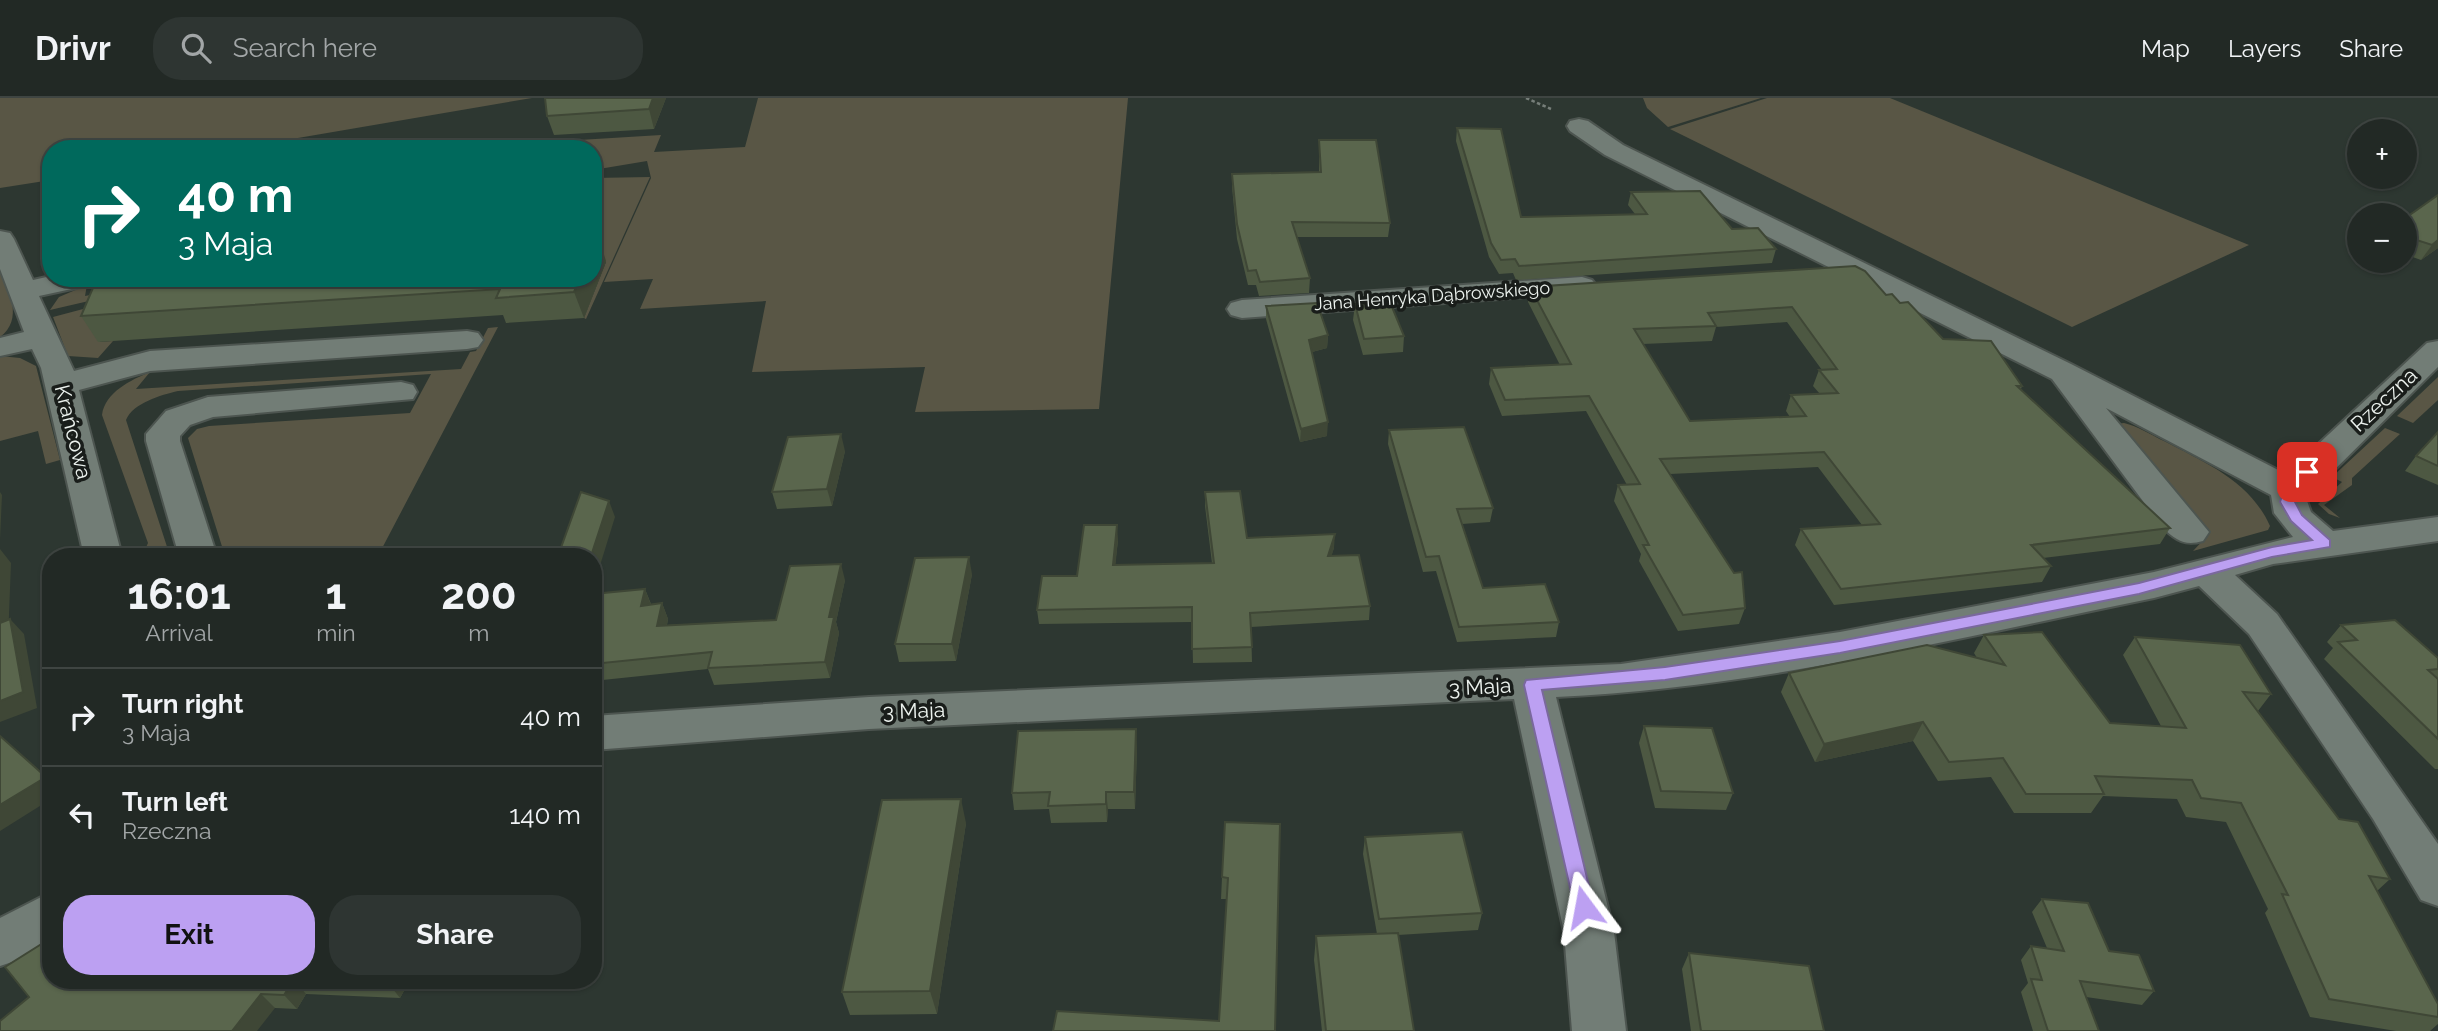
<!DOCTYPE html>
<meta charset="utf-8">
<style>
:root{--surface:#222925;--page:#2e3532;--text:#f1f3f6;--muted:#a2a6a7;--line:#3f4542;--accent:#bca0f2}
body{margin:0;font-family:Raleway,sans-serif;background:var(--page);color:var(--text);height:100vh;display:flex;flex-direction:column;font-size:26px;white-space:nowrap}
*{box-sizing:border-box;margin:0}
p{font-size:23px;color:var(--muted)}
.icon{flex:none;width:38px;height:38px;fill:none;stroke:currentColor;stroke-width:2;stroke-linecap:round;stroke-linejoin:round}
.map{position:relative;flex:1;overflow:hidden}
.details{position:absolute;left:42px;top:450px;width:560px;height:441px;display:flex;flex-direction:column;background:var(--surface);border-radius:28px;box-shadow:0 2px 5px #0004,0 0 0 2px var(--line)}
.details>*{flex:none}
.banner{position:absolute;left:42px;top:42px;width:560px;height:147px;border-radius:28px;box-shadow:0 2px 5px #0004,0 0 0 2px var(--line);background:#00695c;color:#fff;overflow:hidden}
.tools{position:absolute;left:2347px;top:21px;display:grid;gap:14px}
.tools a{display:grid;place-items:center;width:70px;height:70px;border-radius:50%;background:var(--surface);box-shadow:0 2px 5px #0004,0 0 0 2px var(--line);font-size:35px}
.pin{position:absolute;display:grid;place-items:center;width:60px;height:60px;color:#fff;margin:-30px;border-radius:14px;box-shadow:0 4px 10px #0006}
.me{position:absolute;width:77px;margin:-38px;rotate:347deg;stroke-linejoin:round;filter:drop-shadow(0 0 5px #0008)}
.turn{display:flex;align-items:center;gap:24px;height:147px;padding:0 21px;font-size:32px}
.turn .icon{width:91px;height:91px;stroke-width:2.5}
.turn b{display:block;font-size:49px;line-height:60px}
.eta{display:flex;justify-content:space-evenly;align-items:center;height:119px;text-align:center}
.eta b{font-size:42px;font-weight:700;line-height:49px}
.action{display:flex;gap:14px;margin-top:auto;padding:14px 21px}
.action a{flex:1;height:80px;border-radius:28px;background:var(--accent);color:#111;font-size:28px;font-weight:700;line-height:80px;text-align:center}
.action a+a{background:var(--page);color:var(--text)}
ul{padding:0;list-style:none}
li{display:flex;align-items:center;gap:21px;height:98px;padding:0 21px;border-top:2px solid var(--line)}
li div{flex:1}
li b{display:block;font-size:26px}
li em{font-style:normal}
header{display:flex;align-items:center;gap:42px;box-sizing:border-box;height:98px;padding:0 35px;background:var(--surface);border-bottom:2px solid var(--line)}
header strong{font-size:33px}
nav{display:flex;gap:38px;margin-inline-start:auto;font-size:24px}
.search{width:490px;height:63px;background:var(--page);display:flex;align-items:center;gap:18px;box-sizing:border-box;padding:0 24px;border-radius:28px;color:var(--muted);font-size:26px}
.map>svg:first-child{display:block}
</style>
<header>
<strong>Drivr</strong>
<div class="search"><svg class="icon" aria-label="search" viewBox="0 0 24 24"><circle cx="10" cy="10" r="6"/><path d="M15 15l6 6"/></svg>Search here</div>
<nav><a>Map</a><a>Layers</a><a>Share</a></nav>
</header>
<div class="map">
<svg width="2438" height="933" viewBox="0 0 2438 933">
<rect width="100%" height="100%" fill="#2d3731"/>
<g fill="#595645">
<path d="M 0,0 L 532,0 L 233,51 L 51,51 L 51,82 L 0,90 Z"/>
<path d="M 758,0 L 1128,0 L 1099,311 L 915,314 L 925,269 L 752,274 L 766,203 L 640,211 L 653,181 L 604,184 L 651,80 L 647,63 L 593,72 L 593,51 L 534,51 L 579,42 L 661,37 L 654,54 L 745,49 Z"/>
<path d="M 1643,0 L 1761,0 L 1668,29 L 1647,10 Z"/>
<path d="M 1767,0 L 1890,0 L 2249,147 L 2072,229 L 1670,31 Z"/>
<path d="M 650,79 L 586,221 L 584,220 L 606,164 L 593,164 L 593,80 Z"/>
<path d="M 0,168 C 9,191 24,222 0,239 Z"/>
<path d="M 156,184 L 158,187 L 50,212 L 59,199 L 87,187 L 85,198 Z"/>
<path d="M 162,190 L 99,244 L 113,243 L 98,260 L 68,258 L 53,219 Z"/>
<path d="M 498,229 L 378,458 L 225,458 L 188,340 L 197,331 L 209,328 L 410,315 L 431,276 L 178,293 C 161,297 133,305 126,322 L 170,458 L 142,458 L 148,445 L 102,317 C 105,294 131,282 150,274 L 136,291 L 461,271 L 470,254 L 476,253 L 488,230 Z"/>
<path d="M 0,258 L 20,260 L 36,268 L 60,362 L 46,366 L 38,333 L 0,343 Z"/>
<path d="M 2438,279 L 2438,302 L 2413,325 L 2397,318 Z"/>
<path d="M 2124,325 C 2138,328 2151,337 2164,343 C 2206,365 2250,383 2270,428 L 2268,432 L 2193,453 L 2209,436 L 2196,429 L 2115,326 Z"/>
<path d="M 2385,330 L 2400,336 L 2352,380 L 2352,387 L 2324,407 L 2340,420 L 2329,416 L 2318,406 L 2342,384 L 2332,379 Z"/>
</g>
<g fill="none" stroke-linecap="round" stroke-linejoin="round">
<g stroke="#4d5550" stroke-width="4">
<g id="minor">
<path d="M 1579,21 L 1588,23 L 1623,47 L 2071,266 L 2286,376 L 2427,245 L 2438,243 L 2438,269 L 2306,400 L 2311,414 L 2333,433 L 2438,419 L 2438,443 L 2273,466 L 2235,477 L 2277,516 L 2438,746 L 2438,808 L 2421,802 L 2373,721 L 2249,536 L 2199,488 L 2154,500 C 1957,540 1757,590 1556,599 L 1614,834 L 1626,933 L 1572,933 L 1564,834 L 1514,601 L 869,631 L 593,652 L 593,618 L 869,599 L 1621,566 L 1840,534 L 2154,474 L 2293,439 L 2274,415 L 2271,397 L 2106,310 L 2209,434 L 2203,443 C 2185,448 2177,443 2163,430 L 2052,281 L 1605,57 L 1570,33 L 1567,28 L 1570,23 Z"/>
<path d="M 0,133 L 10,135 L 14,141 L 33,182 L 51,178 L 99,180 L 95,186 L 39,198 L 74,273 L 150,253 L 467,233 L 478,235 L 483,242 L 478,249 L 467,251 L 150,273 L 79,292 L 122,458 L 84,458 L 41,270 L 32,251 L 0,258 L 0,240 L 24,234 L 0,171 Z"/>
<path d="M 1582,179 L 1592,182 L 1597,188 L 1592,194 L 1242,220 L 1231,217 L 1227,211 L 1231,205 L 1242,202 Z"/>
<path d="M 401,284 L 413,287 L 417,294 L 413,301 L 213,319 L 190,327 L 180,338 L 180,343 L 217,458 L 179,458 L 146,343 L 146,336 L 166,313 L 208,299 Z"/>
<path d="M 51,794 L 51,841 L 18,862 L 0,868 L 0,820 Z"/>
</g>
</g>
<path stroke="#767e79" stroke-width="2.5" stroke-dasharray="3.5 2.5" stroke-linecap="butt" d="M 1526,0 L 1551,11"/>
<use href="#minor" fill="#727d76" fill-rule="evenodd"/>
</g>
<g fill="#4d5842" fill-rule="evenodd">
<path d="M 666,0 L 654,31 L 554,37 L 547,18 Z"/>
<path d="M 1457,30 L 1521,119 L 1635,116 L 1628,107 L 1631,94 L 1732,131 L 1776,151 L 1772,165 L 1516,182 L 1513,175 L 1499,176 L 1489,159 L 1456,43 Z"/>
<path d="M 1319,42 L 1390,125 L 1388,139 L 1297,139 L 1310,180 L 1309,195 L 1259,198 L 1256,187 L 1248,187 L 1237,141 L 1232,89 L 1232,76 L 1319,74 Z"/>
<path d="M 2404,121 L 2438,150 L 2421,162 L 2404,156 Z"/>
<path d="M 606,163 L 584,220 L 506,225 L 503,217 L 98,244 L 81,218 Z"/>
<path d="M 1530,189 L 1886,197 L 1900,205 L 1943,241 L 2022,288 L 2021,291 L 2170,430 L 2160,446 L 2043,460 L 2051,468 L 2042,484 L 1834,507 L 1795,447 L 1801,431 L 1862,427 L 1818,369 L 1670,376 L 1745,510 L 1739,526 L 1678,533 L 1639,463 L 1641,456 L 1614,403 L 1618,387 L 1627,387 L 1586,313 L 1502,318 L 1489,286 L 1491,270 L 1560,267 L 1528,204 ZM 1787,224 L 1822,272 L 1819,272 L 1813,288 L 1820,296 L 1791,297 L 1786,313 L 1790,319 L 1690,323 L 1643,246 L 1712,243 L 1716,229 Z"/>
<path d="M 1355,206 L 1404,238 L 1403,254 L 1363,257 L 1353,222 Z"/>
<path d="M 1266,208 L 1328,237 L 1327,250 L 1312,254 L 1327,338 L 1300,344 L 1266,221 Z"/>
<path d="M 1389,332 L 1493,410 L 1490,424 L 1462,426 L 1483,490 L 1559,524 L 1556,539 L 1457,544 L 1436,473 L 1423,474 L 1388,346 Z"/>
<path d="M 2438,334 L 2438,387 L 2405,373 L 2416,358 Z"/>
<path d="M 845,353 L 832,408 L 777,411 L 772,394 Z"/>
<path d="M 1205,394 L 1247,440 L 1334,450 L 1331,458 L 1370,508 L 1369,522 L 1251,529 L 1252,564 L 1193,565 L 1192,524 L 1039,526 L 1037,512 L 1077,478 L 1118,442 L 1115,467 L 1212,465 L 1205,408 Z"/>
<path d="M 972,476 L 956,563 L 899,564 L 895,546 Z"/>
<path d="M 845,482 L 836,524 L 839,535 L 830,580 L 714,587 L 708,571 L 593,583 L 593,496 L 645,491 L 651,506 L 662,505 L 668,521 L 667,527 L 776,522 Z"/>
<path d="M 2341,527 L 2438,560 L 2438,671 L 2435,671 L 2324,561 L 2333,550 L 2327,544 Z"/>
<path d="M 1984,537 L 2110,625 L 2161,628 L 2123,557 L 2135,539 L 2271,596 L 2258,613 L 2339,721 L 2390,781 L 2377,793 L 2438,906 L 2438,926 L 2430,933 L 2396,933 L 2310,919 L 2265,815 L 2268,811 L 2226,724 L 2186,719 L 2177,701 L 2103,698 L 2091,715 L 2014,715 L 1991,679 L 1938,683 L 1913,643 L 1815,664 L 1781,594 L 1789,575 L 1977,560 L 1974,555 Z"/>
<path d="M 1644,628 L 1733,695 L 1726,712 L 1655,710 L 1639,645 Z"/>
<path d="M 1137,649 L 1135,711 L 1108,711 L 1107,724 L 1051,725 L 1049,711 L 1014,712 L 1012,695 Z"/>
<path d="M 1225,724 L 1275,933 L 1219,923 L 1227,801 L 1221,801 L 1222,779 Z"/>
<path d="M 966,725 L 937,916 L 850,917 L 842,894 Z"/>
<path d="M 1365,739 L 1482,815 L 1478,832 L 1398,837 L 1414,933 L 1322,933 L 1314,862 L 1316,838 L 1377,836 L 1363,756 Z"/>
<path d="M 2042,801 L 2109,853 L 2154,893 L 2142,907 L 2086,899 L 2099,933 L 2033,933 L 2021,894 L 2028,885 L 2021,862 L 2031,848 L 2047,850 L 2032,814 Z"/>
<path d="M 1689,855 L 1824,933 L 1691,933 L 1682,871 Z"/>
<path d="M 51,882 L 410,882 L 400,900 L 306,896 L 297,911 L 29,899 Z"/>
</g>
<g fill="#3f4736">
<path d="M 653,0 L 666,0 L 654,31 L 649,11 Z"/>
<path d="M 598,138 L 606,163 L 584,220 L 574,194 L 580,180 L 593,180 L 593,149 Z"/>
<path d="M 2438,142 L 2438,150 L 2421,162 L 2432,147 Z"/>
<path d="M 1328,237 L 1327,250 L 1308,255 L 1309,242 Z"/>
<path d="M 1328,324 L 1327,338 L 1300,344 L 1301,331 Z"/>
<path d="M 841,336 L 845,353 L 832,408 L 827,391 Z"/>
<path d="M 0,394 L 2,397 L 0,442 Z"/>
<path d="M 609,403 L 615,419 L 593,490 L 593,458 L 591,458 Z"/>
<path d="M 1117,427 L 1118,442 L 1114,482 L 1113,467 Z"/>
<path d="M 1335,436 L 1334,450 L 1327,473 L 1328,458 Z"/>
<path d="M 0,451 L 11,465 L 8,542 L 0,532 Z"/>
<path d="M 969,459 L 972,476 L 956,563 L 952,546 Z"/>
<path d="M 841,466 L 845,482 L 836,524 L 839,535 L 830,580 L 825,564 L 829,519 Z"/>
<path d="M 645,491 L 651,507 L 641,508 Z"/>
<path d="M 662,505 L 668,521 L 663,544 L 657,528 Z"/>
<path d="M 10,521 L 24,536 L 37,610 L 0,624 L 0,603 Z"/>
<path d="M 1923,624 L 1913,643 L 1815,664 L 1824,646 Z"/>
<path d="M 1136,631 L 1137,649 L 1135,711 L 1134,694 Z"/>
<path d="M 593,678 L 599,689 L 593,706 Z"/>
<path d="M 46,679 L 51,684 L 51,701 L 0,733 L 0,707 Z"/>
<path d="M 1106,694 L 1108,711 L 1107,724 L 1106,706 Z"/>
<path d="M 961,701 L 966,725 L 937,916 L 930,893 Z"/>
<path d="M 294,882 L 306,896 L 297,911 L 284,897 Z"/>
<path d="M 391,882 L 410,882 L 400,900 L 389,886 Z"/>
<path d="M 261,896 L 275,910 L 257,933 L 232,933 Z"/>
</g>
<g fill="#5a664d" stroke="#3f4736" stroke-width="2" fill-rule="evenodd">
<path d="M 545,0 L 653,0 L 649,11 L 547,18 Z"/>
<path d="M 1457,30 L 1501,31 L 1521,119 L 1647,116 L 1631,94 L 1700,93 L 1732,131 L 1758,130 L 1776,151 L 1519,168 L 1515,161 L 1501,162 L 1491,145 Z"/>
<path d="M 1319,42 L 1376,42 L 1390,125 L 1292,124 L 1310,180 L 1260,184 L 1256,172 L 1248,173 L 1237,126 L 1232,76 L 1321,74 Z"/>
<path d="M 2438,97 L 2438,142 L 2432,147 L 2404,138 L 2404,121 Z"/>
<path d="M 598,138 L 593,149 L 593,139 Z"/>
<path d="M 1855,168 L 1865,173 L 1886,197 L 1892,196 L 1900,205 L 1908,204 L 1943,241 L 1991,243 L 2022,288 L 2017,288 L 2170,430 L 2031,447 L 2051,468 L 1841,491 L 1801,431 L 1880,426 L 1824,354 L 1660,361 L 1734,475 L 1742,474 L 1745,510 L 1683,517 L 1643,447 L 1649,447 L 1618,387 L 1640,386 L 1589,298 L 1505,302 L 1491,270 L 1571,266 L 1530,189 ZM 1792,209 L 1837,271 L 1819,272 L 1838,295 L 1791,297 L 1806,318 L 1690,323 L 1634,231 L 1716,228 L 1708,215 Z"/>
<path d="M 120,180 L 580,180 L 574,194 L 496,200 L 500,191 L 81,218 L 95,185 L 117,183 Z"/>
<path d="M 1390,204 L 1404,238 L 1364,241 L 1355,206 Z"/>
<path d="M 1317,205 L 1328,237 L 1309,242 L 1328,324 L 1301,331 L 1266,208 Z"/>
<path d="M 1464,329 L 1493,410 L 1457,411 L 1483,490 L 1545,486 L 1559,524 L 1459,529 L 1439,458 L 1426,459 L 1389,332 Z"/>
<path d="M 2438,334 L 2438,368 L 2416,358 Z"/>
<path d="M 841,336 L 827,391 L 772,394 L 788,339 Z"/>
<path d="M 1240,393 L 1247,440 L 1335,436 L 1328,458 L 1359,457 L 1370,508 L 1250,515 L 1252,549 L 1192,551 L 1192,509 L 1037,512 L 1042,478 L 1077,478 L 1084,427 L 1117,427 L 1113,467 L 1214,465 L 1205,394 Z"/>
<path d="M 581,394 L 609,403 L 591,458 L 558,458 Z"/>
<path d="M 969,459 L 952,546 L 895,546 L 915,460 Z"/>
<path d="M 841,466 L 829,519 L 834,519 L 825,564 L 708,570 L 712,554 L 593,566 L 593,496 L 645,491 L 641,508 L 662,505 L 657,528 L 776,522 L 790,468 Z"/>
<path d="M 10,521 L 23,594 L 0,603 L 0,525 Z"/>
<path d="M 2395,522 L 2438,560 L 2438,571 L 2428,572 L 2438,581 L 2438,641 L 2338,544 L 2357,542 L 2341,527 Z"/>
<path d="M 2042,534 L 2110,625 L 2186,630 L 2135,539 L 2240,547 L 2271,596 L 2243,594 L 2339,721 L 2358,724 L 2390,781 L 2369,778 L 2438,906 L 2438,919 L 2329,901 L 2282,796 L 2288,797 L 2241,705 L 2201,700 L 2192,682 L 2095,678 L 2104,696 L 2026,696 L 2003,660 L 1949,664 L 1923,624 L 1824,646 L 1789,575 L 1927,547 L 2005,567 L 1984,537 Z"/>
<path d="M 1644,628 L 1712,630 L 1733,695 L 1661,693 Z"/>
<path d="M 1136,631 L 1134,694 L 1106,694 L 1106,706 L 1048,708 L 1050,694 L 1012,695 L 1018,633 Z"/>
<path d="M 0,638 L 46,679 L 0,707 Z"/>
<path d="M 961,701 L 930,893 L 842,894 L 882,702 Z"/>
<path d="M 1225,724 L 1280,726 L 1275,933 L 1053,933 L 1057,913 L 1219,923 L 1228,780 L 1222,779 Z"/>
<path d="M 1462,734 L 1482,815 L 1379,821 L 1365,739 Z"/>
<path d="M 2042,801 L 2088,805 L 2109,853 L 2139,857 L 2154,893 L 2080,883 L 2099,933 L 2048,933 L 2031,881 L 2042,882 L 2031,848 L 2064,853 Z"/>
<path d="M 1398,835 L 1414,933 L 1326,933 L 1316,838 Z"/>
<path d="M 51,840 L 51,882 L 294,882 L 284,897 L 261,896 L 232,933 L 0,933 L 0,923 L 29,899 L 5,869 Z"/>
<path d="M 1689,855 L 1809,868 L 1824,933 L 1701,933 Z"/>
<path d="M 296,882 L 391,882 L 389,886 Z"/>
</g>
<path fill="#bca0f2" stroke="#7a689d" stroke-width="2" d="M 2307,370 L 2314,374 L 2298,393 L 2295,404 L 2302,417 L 2330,442 L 2330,449 L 2272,459 L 2139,496 L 1840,555 L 1665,582 L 1542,592 L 1594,809 L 1591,816 L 1584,818 L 1576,816 L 1524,587 L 1526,582 L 1665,569 L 1840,543 L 2139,485 L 2272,449 L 2312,442 L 2291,423 L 2280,404 L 2285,388 Z"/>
<g text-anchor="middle" stroke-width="7" stroke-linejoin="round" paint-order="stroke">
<g font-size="18" fill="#ecf2ee" stroke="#191d1a">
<text transform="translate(1432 198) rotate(-4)" y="6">Jana Henryka Dąbrowskiego</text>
</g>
<g font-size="21" fill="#ecf2ee" stroke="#191d1a">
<text transform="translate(2384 302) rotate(-43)" y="7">Rzeczna</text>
<text transform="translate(73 334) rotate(76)" y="7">Krańcowa</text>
<text transform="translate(1480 589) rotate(-3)" y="7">3 Maja</text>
<text transform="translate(914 613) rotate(-2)" y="7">3 Maja</text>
</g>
</g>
</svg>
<div class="tools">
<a>+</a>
<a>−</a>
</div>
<div class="pin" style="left:2307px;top:374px;background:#d93025"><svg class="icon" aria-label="arrive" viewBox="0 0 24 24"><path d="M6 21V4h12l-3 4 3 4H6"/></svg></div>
<svg class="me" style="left:1584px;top:809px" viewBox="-20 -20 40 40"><path d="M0-17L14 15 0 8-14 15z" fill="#bca0f2" stroke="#fff" stroke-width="4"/></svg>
<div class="banner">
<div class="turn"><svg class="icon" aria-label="right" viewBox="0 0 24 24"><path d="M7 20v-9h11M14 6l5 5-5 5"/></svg><div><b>40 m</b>3 Maja</div></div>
</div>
<section class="details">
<div class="eta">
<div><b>16:01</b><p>Arrival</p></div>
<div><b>1</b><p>min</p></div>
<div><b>200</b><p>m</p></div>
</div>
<ul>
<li><svg class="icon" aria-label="right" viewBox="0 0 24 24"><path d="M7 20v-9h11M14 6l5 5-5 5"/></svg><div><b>Turn right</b><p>3 Maja</p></div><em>40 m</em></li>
<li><svg class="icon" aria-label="left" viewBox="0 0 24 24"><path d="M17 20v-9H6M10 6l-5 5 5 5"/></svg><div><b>Turn left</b><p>Rzeczna</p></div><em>140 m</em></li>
</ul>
<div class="action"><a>Exit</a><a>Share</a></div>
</section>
</div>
